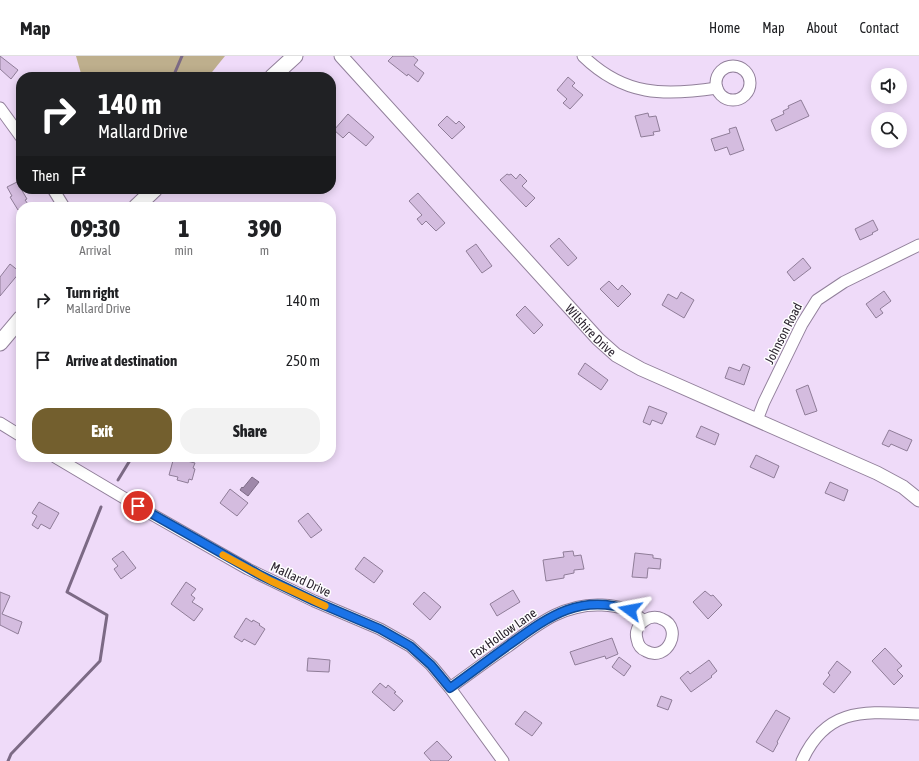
<!DOCTYPE html>
<style>
:root{--surface:#fff;--page:#f2f2f2;--text:#202124;--muted:#757577;--line:#e0e0e0;--accent:#735f2e}
body{margin:0;font-family:"Asap Condensed",sans-serif;background:var(--page);color:var(--text);height:100vh;display:flex;flex-direction:column;font-size:15px;white-space:nowrap}
*{box-sizing:border-box;margin:0}
p{font-size:13px;color:var(--muted)}
.icon{flex:none;width:22px;height:22px;fill:none;stroke:currentColor;stroke-width:2;stroke-linecap:round;stroke-linejoin:round}
.map{position:relative;flex:1;overflow:hidden}
.details{position:absolute;left:16px;top:146px;width:320px;height:260px;display:flex;flex-direction:column;background:var(--surface);border-radius:16px;box-shadow:0 2px 10px #0003}
.details>*{flex:none}
.banner{position:absolute;left:16px;top:16px;width:320px;height:122px;border-radius:16px;box-shadow:0 2px 10px #0003;background:#202124;color:#fff;overflow:hidden}
.buttons{position:absolute;left:871px;top:12px;display:grid;gap:8px}
.buttons a{display:grid;place-items:center;width:36px;height:36px;border-radius:50%;background:var(--surface);box-shadow:0 2px 10px #0003;font-size:20px}
.pin{position:absolute;display:grid;place-items:center;width:34px;height:34px;color:#fff;margin:-17px;border:2px solid #fff;border-radius:50%;box-shadow:0 1px 4px #0007}
.me{position:absolute;width:44px;margin:-22px;rotate:283deg;stroke-linejoin:round;filter:drop-shadow(0 0 3px #0008)}
.turn{display:flex;align-items:center;gap:14px;height:84px;padding:0 16px;font-size:18px}
.turn .icon{width:52px;height:52px;stroke-width:2.5}
.turn b{display:block;font-size:28px;line-height:34px}
.then{display:flex;align-items:center;height:38px;padding:0 16px;background:#0003;gap:8px;font-size:15px}
.eta{display:flex;justify-content:space-evenly;align-items:center;height:68px;text-align:center}
.eta b{font-size:24px;font-weight:800;line-height:28px}
.action{display:flex;gap:8px;margin-top:auto;padding:8px 16px}
.action a{flex:1;height:46px;border-radius:16px;background:var(--accent);color:#fff;font-size:16px;font-weight:800;line-height:46px;text-align:center}
.action a+a{background:var(--page);color:var(--text)}
ul{padding:0;list-style:none}
li{display:flex;align-items:center;gap:12px;height:60px;padding:0 16px}
li div{flex:1}
li b{display:block;font-size:15px}
li em{font-style:normal}
header{display:flex;align-items:center;gap:24px;box-sizing:border-box;height:56px;padding:0 20px;background:var(--surface);border-bottom:1px solid var(--line)}
header strong{font-size:19px}
nav{display:flex;gap:22px;margin-inline-start:auto;font-size:14px}
.map>svg:first-child{display:block}
</style>
<header>
<strong>Map</strong>
<nav><a>Home</a><a>Map</a><a>About</a><a>Contact</a></nav>
</header>
<div class="map">
<svg width="919" height="705" viewBox="0 0 919 705">
<rect width="100%" height="100%" fill="#efdbf9"/>
<path fill="#beaf8d" d="M 76,0 L 225,0 L 208,21 L 82,21 Z"/>
<path fill="#9f88aa" stroke="#7c6a85" d="M 252,421 L 259,426 L 248,440 L 240,434 L 242,431 L 243,432 Z"/>
<g fill="none" stroke-linecap="round" stroke-linejoin="round">
<g stroke="#7c6a85" stroke-width="3">
<path d="M 173,21 L 182,0"/>
<path d="M 118,424 L 132,401"/>
<path d="M 8,705 L 11,698 L 100,605 L 107,559 L 67,536 L 101,451"/>
</g>
</g>
<g fill="#d4bcdf" stroke="#8f7d98">
<path d="M 0,0 L 18,14 L 11,23 L 0,13 Z"/>
<path d="M 393,0 L 413,0 L 418,4 L 414,9 L 424,17 L 418,26 L 408,18 L 407,20 L 388,5 Z"/>
<path d="M 568,21 L 575,27 L 572,30 L 583,39 L 570,53 L 563,47 L 567,43 L 557,34 Z"/>
<path d="M 801,44 L 809,60 L 776,75 L 771,64 L 784,58 L 783,55 L 789,52 L 788,50 Z"/>
<path d="M 648,57 L 649,61 L 656,60 L 660,75 L 653,76 L 654,79 L 641,81 L 635,60 Z"/>
<path d="M 348,58 L 374,81 L 366,90 L 349,76 L 343,82 L 334,74 Z"/>
<path d="M 447,60 L 456,68 L 459,65 L 465,71 L 452,83 L 438,69 Z"/>
<path d="M 736,71 L 744,94 L 730,99 L 727,91 L 715,95 L 711,83 L 730,77 L 729,73 Z"/>
<path d="M 507,118 L 509,119 L 511,118 L 516,123 L 520,118 L 527,125 L 522,130 L 535,142 L 526,151 L 500,124 Z"/>
<path d="M 17,126 L 27,143 L 25,144 L 28,148 L 21,151 L 21,153 L 18,154 L 10,141 L 12,140 L 7,131 Z"/>
<path d="M 418,137 L 445,167 L 436,175 L 426,165 L 422,169 L 417,163 L 422,159 L 409,145 Z"/>
<path d="M 873,164 L 878,174 L 872,177 L 873,178 L 860,184 L 855,173 Z"/>
<path d="M 559,182 L 577,202 L 568,210 L 550,190 Z"/>
<path d="M 476,188 L 492,210 L 482,217 L 466,195 Z"/>
<path d="M 803,202 L 811,212 L 794,225 L 787,216 Z"/>
<path d="M 10,208 L 20,216 L 0,240 L 0,221 Z"/>
<path d="M 609,225 L 618,234 L 622,229 L 631,238 L 618,251 L 600,233 Z"/>
<path d="M 884,235 L 891,245 L 880,253 L 883,257 L 876,262 L 866,248 Z"/>
<path d="M 681,236 L 694,244 L 684,262 L 662,249 L 668,238 L 677,243 Z"/>
<path d="M 525,250 L 543,269 L 534,278 L 516,259 Z"/>
<path d="M 585,307 L 608,324 L 601,334 L 578,318 Z"/>
<path d="M 743,308 L 750,311 L 744,329 L 725,322 L 729,311 L 740,315 Z"/>
<path d="M 808,329 L 817,355 L 805,359 L 796,334 Z"/>
<path d="M 649,350 L 667,357 L 662,368 L 652,364 L 650,369 L 643,366 Z"/>
<path d="M 701,370 L 719,378 L 715,389 L 696,381 Z"/>
<path d="M 889,374 L 912,384 L 907,395 L 891,388 L 889,391 L 882,388 Z"/>
<path d="M 756,399 L 779,410 L 774,422 L 750,411 Z"/>
<path d="M 174,401 L 183,401 L 183,404 L 195,407 L 193,412 L 195,413 L 192,424 L 189,423 L 188,427 L 177,424 L 178,421 L 169,419 Z"/>
<path d="M 830,426 L 848,434 L 844,445 L 825,437 Z"/>
<path d="M 230,433 L 248,447 L 237,460 L 220,447 Z"/>
<path d="M 39,446 L 59,457 L 50,473 L 41,468 L 38,473 L 32,469 L 37,460 L 32,457 Z"/>
<path d="M 308,457 L 322,474 L 311,482 L 298,465 Z"/>
<path d="M 123,495 L 136,512 L 121,523 L 114,513 L 118,510 L 112,503 Z"/>
<path d="M 573,495 L 574,500 L 581,499 L 584,513 L 574,514 L 574,517 L 564,519 L 564,522 L 546,525 L 543,504 L 564,501 L 563,496 Z"/>
<path d="M 635,497 L 653,499 L 653,502 L 661,503 L 660,513 L 648,512 L 647,522 L 632,521 Z"/>
<path d="M 364,501 L 383,515 L 374,527 L 355,513 Z"/>
<path d="M 186,526 L 196,533 L 191,539 L 195,542 L 192,546 L 203,553 L 194,565 L 171,548 Z"/>
<path d="M 513,534 L 520,546 L 497,560 L 490,548 Z"/>
<path d="M 705,535 L 711,540 L 713,539 L 722,549 L 708,563 L 693,546 Z"/>
<path d="M 0,536 L 10,540 L 2,558 L 22,566 L 18,578 L 0,569 Z"/>
<path d="M 424,536 L 441,551 L 430,564 L 413,548 Z"/>
<path d="M 246,562 L 252,566 L 253,564 L 260,568 L 259,569 L 265,573 L 255,589 L 244,583 L 242,586 L 234,581 Z"/>
<path d="M 612,582 L 618,598 L 606,603 L 605,600 L 575,609 L 570,596 Z"/>
<path d="M 885,592 L 902,610 L 897,614 L 903,620 L 894,629 L 872,605 Z"/>
<path d="M 619,601 L 631,610 L 624,620 L 612,611 Z"/>
<path d="M 308,602 L 330,604 L 329,616 L 307,615 Z"/>
<path d="M 709,604 L 717,615 L 711,620 L 712,621 L 691,636 L 680,622 L 688,615 L 690,618 Z"/>
<path d="M 837,605 L 851,616 L 834,637 L 823,628 L 830,619 L 828,617 Z"/>
<path d="M 380,627 L 386,632 L 388,629 L 396,636 L 394,637 L 403,645 L 394,655 L 372,636 Z"/>
<path d="M 661,640 L 672,644 L 668,654 L 657,650 Z"/>
<path d="M 776,654 L 790,662 L 777,686 L 778,687 L 773,696 L 756,686 Z"/>
<path d="M 525,655 L 542,667 L 532,680 L 515,668 Z"/>
<path d="M 437,685 L 452,701 L 448,705 L 431,705 L 424,697 Z"/>
</g>
<g fill="none" stroke-linecap="round" stroke-linejoin="round">
<g stroke="#92809b" stroke-width="13">
<g id="minor">
<path d="M 583,0 C 624,40 664,40 717,32"/>
<circle cx="733" cy="27" r="17"/>
<path d="M 0,52 L 21,81"/>
<path d="M 53,133 L 64,151"/>
<path d="M 757,364 L 764,346 L 802,268 L 817,244 L 844,226 L 919,189"/>
<path d="M 0,367 L 21,380"/>
<path d="M 55,401 L 146,455 L 248,513 L 314,545 L 380,573 L 410,590 L 431,609 L 450,632 L 503,705"/>
<path d="M 450,632 C 469,618 488,604 507,591 C 537,569 563,547 602,549 C 620,550 630,553 644,565 C 638,569 635,576 637,583 C 638,589 641,593 646,595 C 667,607 684,572 662,563 C 656,560 649,561 644,565"/>
<path d="M 802,705 C 827,649 868,656 919,658"/>
</g>
</g>
<g stroke="#92809b" stroke-width="15">
<g id="tertiary">
<path id="s1" d="M 341,0 L 598,283 L 616,299 L 641,313 L 877,417 L 903,431 L 919,444"/>
</g>
</g>
<g stroke="#92809b" stroke-width="17">
<g id="secondary">
<path d="M 272,21 L 295,0"/>
<path d="M 136,151 L 155,133"/>
<path d="M 0,287 L 21,262"/>
</g>
</g>
<use href="#minor" stroke="#fff" stroke-width="11"/>
<use href="#tertiary" stroke="#fff" stroke-width="13"/>
<use href="#secondary" stroke="#fff" stroke-width="15"/>
</g>
<g fill="none" stroke-linecap="round" stroke-linejoin="round">
<g stroke="#114b97" stroke-width="10">
<path id="route" d="M 138,450 L 260,519 L 314,545 L 380,573 L 410,590 L 431,609 L 450,632 C 470,618 489,603 509,589 C 548,561 579,537 630,554"/>
</g>
<use href="#route" stroke="#1a73e8" stroke-width="7"/>
<path stroke="#f59e0b" stroke-width="7" d="M 223,499 L 271,525 L 325,550"/>
</g>
<g text-anchor="middle" stroke-width="3" stroke-linejoin="round" paint-order="stroke">
<g font-size="13" fill="#2c2430" stroke="#fff">
<text dy="5" stroke="none"><textPath href="#s1" startOffset="371">Wilshire Drive</textPath></text>
<text transform="translate(783 277) rotate(-63)" y="5">Johnson Road</text>
<text transform="translate(301 523) rotate(25)" y="5">Mallard Drive</text>
<text transform="translate(503 577) rotate(-35)" y="5">Fox Hollow Lane</text>
</g>
</g>
</svg>
<div class="buttons">
<a><svg class="icon" aria-label="sound" viewBox="0 0 24 24"><path d="M4 9h4l5-4v14l-5-4H4zM17 9q2 3 0 6"/></svg></a>
<a><svg class="icon" aria-label="search" viewBox="0 0 24 24"><circle cx="10" cy="10" r="6"/><path d="M15 15l6 6"/></svg></a>
</div>
<div class="pin" style="left:138px;top:450px;background:#d93025"><svg class="icon" aria-label="arrive" viewBox="0 0 24 24"><path d="M6 21V4h12l-3 4 3 4H6"/></svg></div>
<svg class="me" style="left:630px;top:554px" viewBox="-20 -20 40 40"><path d="M0-17L14 15 0 8-14 15z" fill="#1a73e8" stroke="#fff" stroke-width="4"/></svg>
<div class="banner">
<div class="turn"><svg class="icon" aria-label="right" viewBox="0 0 24 24"><path d="M7 20v-9h11M14 6l5 5-5 5"/></svg><div><b>140 m</b>Mallard Drive</div></div>
<div class="then">Then<svg class="icon" aria-label="arrive" viewBox="0 0 24 24"><path d="M6 21V4h12l-3 4 3 4H6"/></svg></div>
</div>
<section class="details">
<div class="eta">
<div><b>09:30</b><p>Arrival</p></div>
<div><b>1</b><p>min</p></div>
<div><b>390</b><p>m</p></div>
</div>
<ul>
<li><svg class="icon" aria-label="right" viewBox="0 0 24 24"><path d="M7 20v-9h11M14 6l5 5-5 5"/></svg><div><b>Turn right</b><p>Mallard Drive</p></div><em>140 m</em></li>
<li><svg class="icon" aria-label="arrive" viewBox="0 0 24 24"><path d="M6 21V4h12l-3 4 3 4H6"/></svg><div><b>Arrive at destination</b></div><em>250 m</em></li>
</ul>
<div class="action"><a>Exit</a><a>Share</a></div>
</section>
</div>
